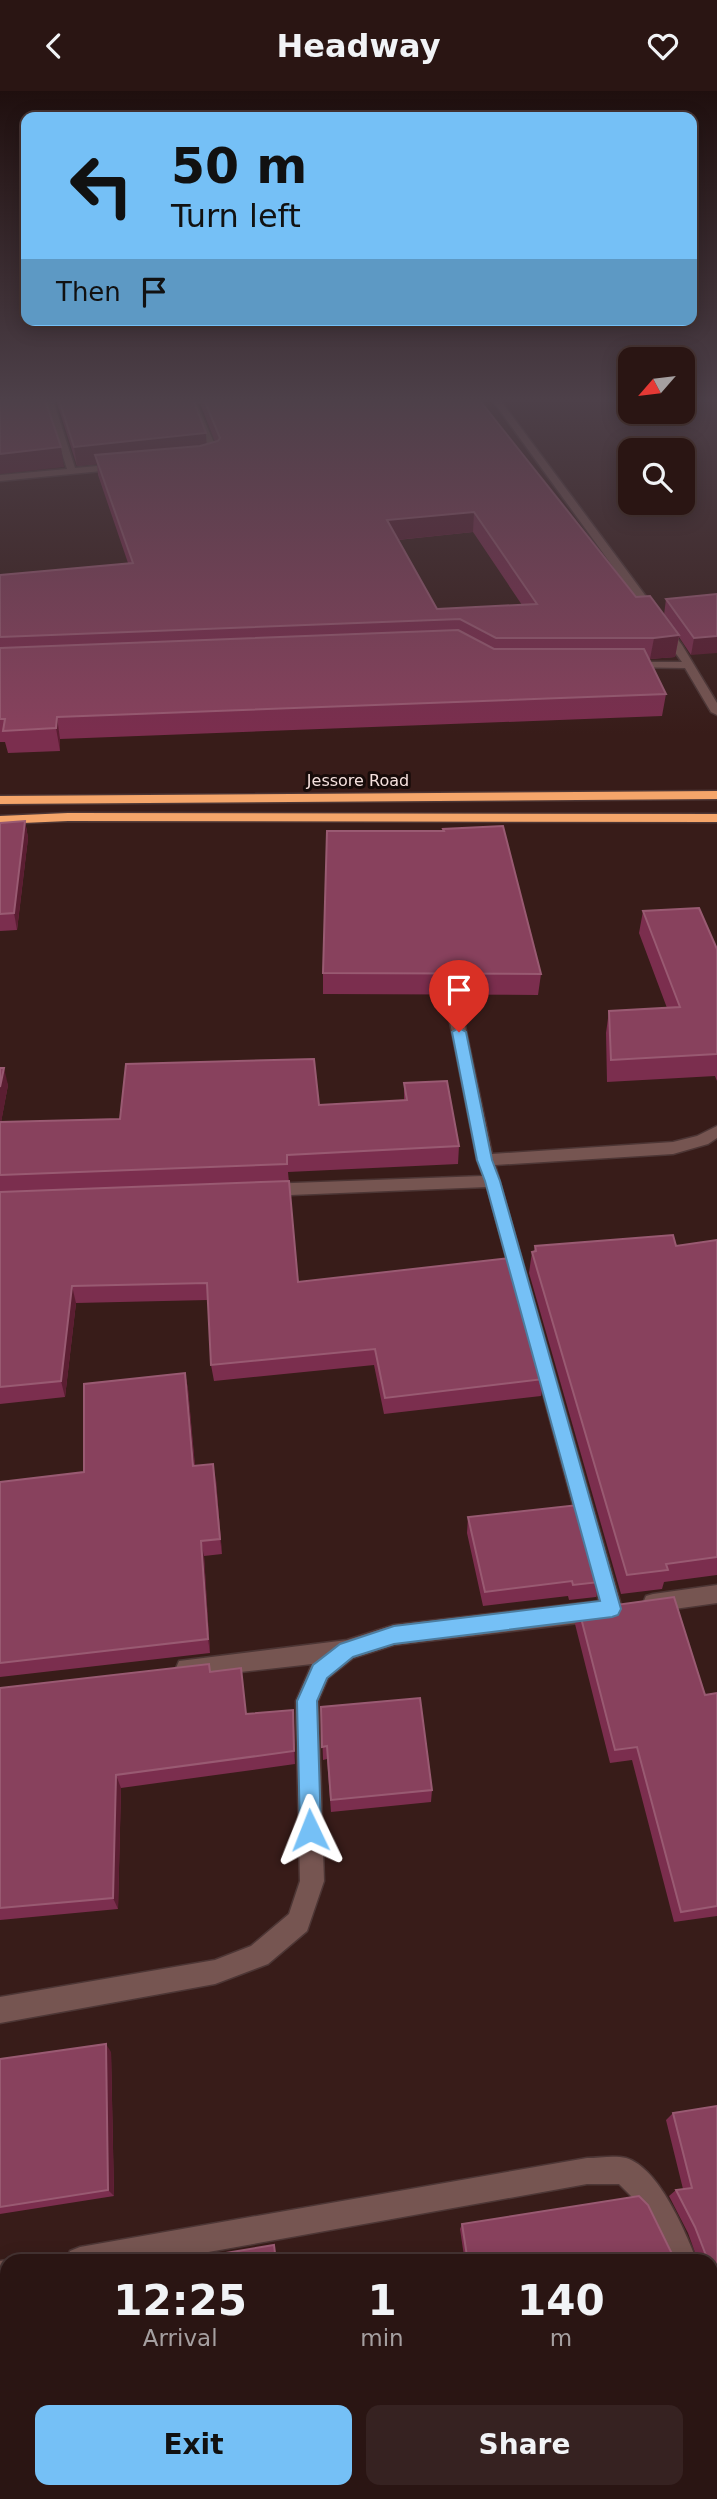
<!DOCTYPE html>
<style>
:root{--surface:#2a1513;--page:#362221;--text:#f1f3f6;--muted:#a59fa0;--line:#463433;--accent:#75c0f6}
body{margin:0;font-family:"DejaVu Sans",sans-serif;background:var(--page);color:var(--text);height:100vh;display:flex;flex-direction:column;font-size:26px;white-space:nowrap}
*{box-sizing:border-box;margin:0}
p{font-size:23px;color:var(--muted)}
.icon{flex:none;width:38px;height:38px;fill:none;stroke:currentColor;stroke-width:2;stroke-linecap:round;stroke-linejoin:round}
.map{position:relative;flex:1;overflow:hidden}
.side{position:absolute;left:0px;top:2163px;width:718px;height:245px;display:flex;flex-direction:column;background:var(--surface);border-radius:21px 21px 0 0;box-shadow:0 4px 18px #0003,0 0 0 2px var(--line)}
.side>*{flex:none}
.guide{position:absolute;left:21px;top:21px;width:676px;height:214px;border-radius:14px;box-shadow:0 4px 18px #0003,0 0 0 2px var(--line);background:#75c0f6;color:#111;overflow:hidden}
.needle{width:46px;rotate:242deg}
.buttons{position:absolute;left:618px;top:256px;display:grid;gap:14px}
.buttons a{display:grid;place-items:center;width:77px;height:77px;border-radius:14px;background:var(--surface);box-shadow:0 4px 18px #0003,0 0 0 2px var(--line);font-size:35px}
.pin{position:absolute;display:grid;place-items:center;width:60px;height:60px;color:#fff;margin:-72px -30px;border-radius:50% 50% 50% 0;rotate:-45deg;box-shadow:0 0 7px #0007}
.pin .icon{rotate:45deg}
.me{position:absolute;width:77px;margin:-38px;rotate:358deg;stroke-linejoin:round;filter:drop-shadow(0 0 5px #0008)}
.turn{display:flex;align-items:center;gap:24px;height:147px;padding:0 35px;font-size:32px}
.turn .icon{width:91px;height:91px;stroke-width:2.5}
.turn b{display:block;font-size:49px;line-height:60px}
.then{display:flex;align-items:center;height:66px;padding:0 35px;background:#0003;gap:14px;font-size:26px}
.eta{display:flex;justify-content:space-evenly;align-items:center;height:119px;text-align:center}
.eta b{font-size:42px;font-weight:700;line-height:49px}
.cta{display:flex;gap:14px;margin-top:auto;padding:14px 35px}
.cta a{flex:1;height:80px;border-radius:14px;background:var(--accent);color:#111;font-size:28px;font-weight:700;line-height:80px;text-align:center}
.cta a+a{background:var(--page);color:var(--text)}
header{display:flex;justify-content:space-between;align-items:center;height:91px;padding:0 35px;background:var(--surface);font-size:32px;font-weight:700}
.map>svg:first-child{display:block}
</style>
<header><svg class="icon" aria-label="back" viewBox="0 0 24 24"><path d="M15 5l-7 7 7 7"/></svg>Headway<svg class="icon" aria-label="heart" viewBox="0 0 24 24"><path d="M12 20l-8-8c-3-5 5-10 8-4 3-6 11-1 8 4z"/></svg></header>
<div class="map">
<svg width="717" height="2408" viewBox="0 0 717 2408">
<rect width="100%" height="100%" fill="#381c19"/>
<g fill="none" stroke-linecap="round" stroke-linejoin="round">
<g stroke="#4d3635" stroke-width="3">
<g id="minor">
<path d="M 44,306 L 52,306 L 75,377 L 119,373 L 122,378 L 0,390 L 0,384 L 67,378 Z"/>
<path d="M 233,306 L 269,306 L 197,313 L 220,365 L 203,370 L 203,366 L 211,364 L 188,311 Z"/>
<path d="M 490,306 L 498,306 L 682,554 L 717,612 L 717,624 L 711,621 L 685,577 L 626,576 L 625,574 L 630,571 L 682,571 Z"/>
<path d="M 454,911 L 461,916 L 492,1063 L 673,1051 L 697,1045 L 717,1035 L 717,1047 L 708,1053 L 673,1063 L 495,1074 L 622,1518 L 619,1525 L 612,1528 L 394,1554 L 353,1567 L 328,1587 L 318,1610 L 324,1790 L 307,1840 L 268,1873 L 215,1893 L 0,1932 L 0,1906 L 215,1869 L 251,1855 L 289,1823 L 300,1790 L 296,1610 L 312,1573 L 187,1587 L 179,1584 L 176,1577 L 179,1570 L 347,1549 L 394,1534 L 599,1510 L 487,1096 L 266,1105 L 258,1099 L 266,1093 L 483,1085 L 477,1069 L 447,916 Z"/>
<path d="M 717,1494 L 717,1512 L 653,1521 L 646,1519 L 643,1512 L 646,1505 L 653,1503 Z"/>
<path d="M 587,2067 C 599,2067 614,2064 626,2067 C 659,2077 685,2140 697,2170 L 669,2170 L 644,2118 L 619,2093 L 587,2093 L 158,2170 L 66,2170 L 70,2160 L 80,2156 Z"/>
<path d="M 7,2169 L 9,2170 L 7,2170 L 7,2197 L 0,2198 L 0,2170 Z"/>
<path d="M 710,2214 L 717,2217 L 717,2256 L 710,2254 Z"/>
</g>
</g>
<g stroke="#4d3635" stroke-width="3">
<g id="highway">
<path d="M 717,700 L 717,708 L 0,713 L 0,705 Z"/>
<path d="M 68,722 L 717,723 L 717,731 L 68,730 L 0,733 L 0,725 Z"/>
</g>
</g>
<use href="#minor" fill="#765551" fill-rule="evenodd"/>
<use href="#highway" fill="#f5a56a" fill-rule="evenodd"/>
</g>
<g fill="#7b2e4e" fill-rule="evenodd">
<path d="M 55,306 L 477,306 L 636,506 L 664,524 L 666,508 L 717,503 L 691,564 L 679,546 L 675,566 L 649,568 L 666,603 L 662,625 L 60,648 L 60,660 L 8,662 L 5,651 L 0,651 L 0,484 L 128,472 L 98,384 L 97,373 L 77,375 ZM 192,307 L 200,307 L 201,315 L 215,351 L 207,353 ZM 473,441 L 522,514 L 437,518 L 398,449 Z"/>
<path d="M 25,730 L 28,747 L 17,839 L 0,840 L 0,732 Z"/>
<path d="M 643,820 L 717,858 L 717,990 L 715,985 L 607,991 L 606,942 L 609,920 L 667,917 L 639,842 Z"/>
<path d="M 323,882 L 541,883 L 538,904 L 323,903 Z"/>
<path d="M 0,977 L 8,994 L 1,1031 L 120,1028 L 404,1009 L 404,992 L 459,1055 L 458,1073 L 288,1081 L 298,1191 L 544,1288 L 541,1305 L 384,1323 L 374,1274 L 214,1290 L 211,1274 L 208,1209 L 76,1212 L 65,1306 L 0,1313 Z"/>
<path d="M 717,1149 L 717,1484 L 664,1491 L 662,1498 L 621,1503 L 529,1182 L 532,1161 L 534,1160 L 535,1155 L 676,1155 Z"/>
<path d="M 185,1282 L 188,1298 L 195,1375 L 216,1389 L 222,1463 L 204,1465 L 210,1562 L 0,1586 L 0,1391 L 84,1381 Z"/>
<path d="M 468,1426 L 600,1491 L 596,1506 L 569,1509 L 568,1505 L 483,1515 L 467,1442 Z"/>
<path d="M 579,1519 L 705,1604 L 717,1602 L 717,1825 L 674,1831 L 632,1669 L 610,1672 L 575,1533 Z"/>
<path d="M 241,1577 L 246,1623 L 294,1632 L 295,1673 L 121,1697 L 118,1818 L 0,1829 L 0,1597 L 211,1581 Z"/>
<path d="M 321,1616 L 432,1699 L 431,1711 L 331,1721 L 327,1668 L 323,1669 Z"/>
<path d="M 111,1961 L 114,2105 L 0,2123 L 0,1968 Z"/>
<path d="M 717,2015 L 717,2188 L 710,2189 L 710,2170 L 464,2165 L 460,2138 L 462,2133 L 674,2167 L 697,2167 L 688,2142 L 669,2105 L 676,2099 L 683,2098 L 666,2029 L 673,2022 Z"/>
</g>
<g fill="#5b1e32">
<path d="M 206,342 L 207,362 L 95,364 L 97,373 L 77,375 L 74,356 Z"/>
<path d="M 61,356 L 64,376 L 0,383 L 0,363 Z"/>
<path d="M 474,421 L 473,441 L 386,450 L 387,429 Z"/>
<path d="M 679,544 L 675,566 L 650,568 L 654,547 Z"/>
<path d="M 717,545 L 717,562 L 691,564 L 694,547 Z"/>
<path d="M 57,626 L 60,648 L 60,660 L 56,637 Z"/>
<path d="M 25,730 L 28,747 L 17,839 L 14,822 Z"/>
<path d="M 4,977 L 8,994 L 0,1037 L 0,996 Z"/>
<path d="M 72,1195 L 76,1212 L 65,1306 L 61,1290 Z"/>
<path d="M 185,1282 L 188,1298 L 196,1391 L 193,1375 Z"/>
<path d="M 213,1373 L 216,1389 L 222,1463 L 220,1448 Z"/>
<path d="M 201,1450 L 204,1465 L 210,1562 L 208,1548 Z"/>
<path d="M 293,1619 L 294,1632 L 295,1673 L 294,1660 Z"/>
<path d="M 116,1684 L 121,1697 L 118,1818 L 113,1807 Z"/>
<path d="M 106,1953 L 111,1961 L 114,2105 L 108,2099 Z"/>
</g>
<g fill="#88415d" stroke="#995a72" stroke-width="2" fill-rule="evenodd">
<path d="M 0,306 L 44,306 L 61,356 L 0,363 Z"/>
<path d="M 58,306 L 192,306 L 206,342 L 74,356 Z"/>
<path d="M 203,306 L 477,306 L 636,506 L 650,505 L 679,544 L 654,547 L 496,547 L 460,528 L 0,546 L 0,484 L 133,472 L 95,364 L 200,355 L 218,350 L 220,347 ZM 474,421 L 537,513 L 437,518 L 387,429 Z"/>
<path d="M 717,503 L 717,545 L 694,547 L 666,508 Z"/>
<path d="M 458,539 L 494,558 L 644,558 L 666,603 L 57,626 L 56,637 L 3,640 L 5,628 L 0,628 L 0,557 Z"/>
<path d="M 25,730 L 14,822 L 0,823 L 0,732 Z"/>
<path d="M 503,735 L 541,883 L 323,882 L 327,740 L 444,740 L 443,738 Z"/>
<path d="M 699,817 L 717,858 L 717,963 L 611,969 L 609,920 L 680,916 L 643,820 Z"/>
<path d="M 314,968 L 319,1014 L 407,1009 L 404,992 L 447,990 L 459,1055 L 287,1064 L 287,1073 L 0,1084 L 0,1031 L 120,1028 L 126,973 Z"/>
<path d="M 0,977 L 4,977 L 0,996 Z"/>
<path d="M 289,1090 L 298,1191 L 510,1167 L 544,1288 L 385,1307 L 375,1258 L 211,1274 L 207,1192 L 72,1195 L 61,1290 L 0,1296 L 0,1101 Z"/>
<path d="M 673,1144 L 676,1155 L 717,1149 L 717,1466 L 666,1473 L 668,1479 L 627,1484 L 532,1161 L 536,1160 L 535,1155 Z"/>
<path d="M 185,1282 L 193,1375 L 213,1373 L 220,1448 L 201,1450 L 208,1548 L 0,1572 L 0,1391 L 84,1381 L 84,1293 Z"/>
<path d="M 578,1414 L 600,1491 L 573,1494 L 572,1490 L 485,1501 L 468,1426 Z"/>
<path d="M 674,1506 L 705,1604 L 717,1602 L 717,1815 L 681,1821 L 637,1656 L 615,1659 L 579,1519 Z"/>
<path d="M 209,1573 L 210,1581 L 241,1577 L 246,1623 L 293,1619 L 294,1660 L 116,1684 L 113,1807 L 0,1817 L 0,1597 Z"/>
<path d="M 420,1607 L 432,1699 L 331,1709 L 327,1655 L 322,1656 L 321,1616 Z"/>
<path d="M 106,1953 L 108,2099 L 0,2116 L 0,1968 Z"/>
<path d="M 717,2015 L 717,2185 L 710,2187 L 710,2170 L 378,2170 L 467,2165 L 462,2133 L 639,2105 L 648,2114 L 674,2167 L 707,2167 L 695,2136 L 676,2099 L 692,2097 L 673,2022 Z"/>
<path d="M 274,2154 L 276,2170 L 177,2170 Z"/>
<path d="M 7,2203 L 7,2401 L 467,2401 L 468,2408 L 0,2408 L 0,2204 Z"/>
</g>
<linearGradient id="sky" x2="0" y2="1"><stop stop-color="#1f0f0e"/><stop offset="0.48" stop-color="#4d4049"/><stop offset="1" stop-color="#4d4049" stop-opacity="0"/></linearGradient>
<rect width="717" height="643" fill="url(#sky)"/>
<path fill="#75c0f6" stroke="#4c7da0" stroke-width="2" d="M 459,937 L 466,941 L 492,1069 L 500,1090 L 621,1518 L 618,1524 L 612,1526 L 394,1553 L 353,1566 L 327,1587 L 317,1610 L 321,1739 L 318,1746 L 310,1749 L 303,1746 L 300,1739 L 297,1610 L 313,1574 L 340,1553 L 394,1535 L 600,1510 L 485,1090 L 477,1069 L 452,941 Z"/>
<g text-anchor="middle" stroke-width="6" stroke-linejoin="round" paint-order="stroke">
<g font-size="16" fill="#f5e1de" stroke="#170b09">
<text x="358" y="695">Jessore Road</text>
</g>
</g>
</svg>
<div class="buttons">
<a><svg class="needle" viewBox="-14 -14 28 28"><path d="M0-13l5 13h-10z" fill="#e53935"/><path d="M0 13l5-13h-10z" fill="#a59fa0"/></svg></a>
<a><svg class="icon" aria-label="search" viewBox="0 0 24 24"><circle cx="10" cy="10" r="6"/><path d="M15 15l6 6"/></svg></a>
</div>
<div class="pin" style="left:459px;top:941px;background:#d93025"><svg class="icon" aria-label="arrive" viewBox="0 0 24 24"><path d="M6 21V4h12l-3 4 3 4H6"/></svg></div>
<svg class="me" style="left:310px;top:1739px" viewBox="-20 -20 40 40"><path d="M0-17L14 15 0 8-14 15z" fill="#75c0f6" stroke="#fff" stroke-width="4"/></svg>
<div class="guide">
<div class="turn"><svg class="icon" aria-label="left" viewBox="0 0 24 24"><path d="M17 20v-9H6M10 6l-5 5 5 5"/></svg><div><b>50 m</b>Turn left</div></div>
<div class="then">Then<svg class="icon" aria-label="arrive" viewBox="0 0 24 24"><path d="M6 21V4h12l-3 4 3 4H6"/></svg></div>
</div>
<section class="side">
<div class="eta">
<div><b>12:25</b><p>Arrival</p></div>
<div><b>1</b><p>min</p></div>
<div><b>140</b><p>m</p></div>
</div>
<div class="cta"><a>Exit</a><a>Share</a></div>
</section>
</div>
